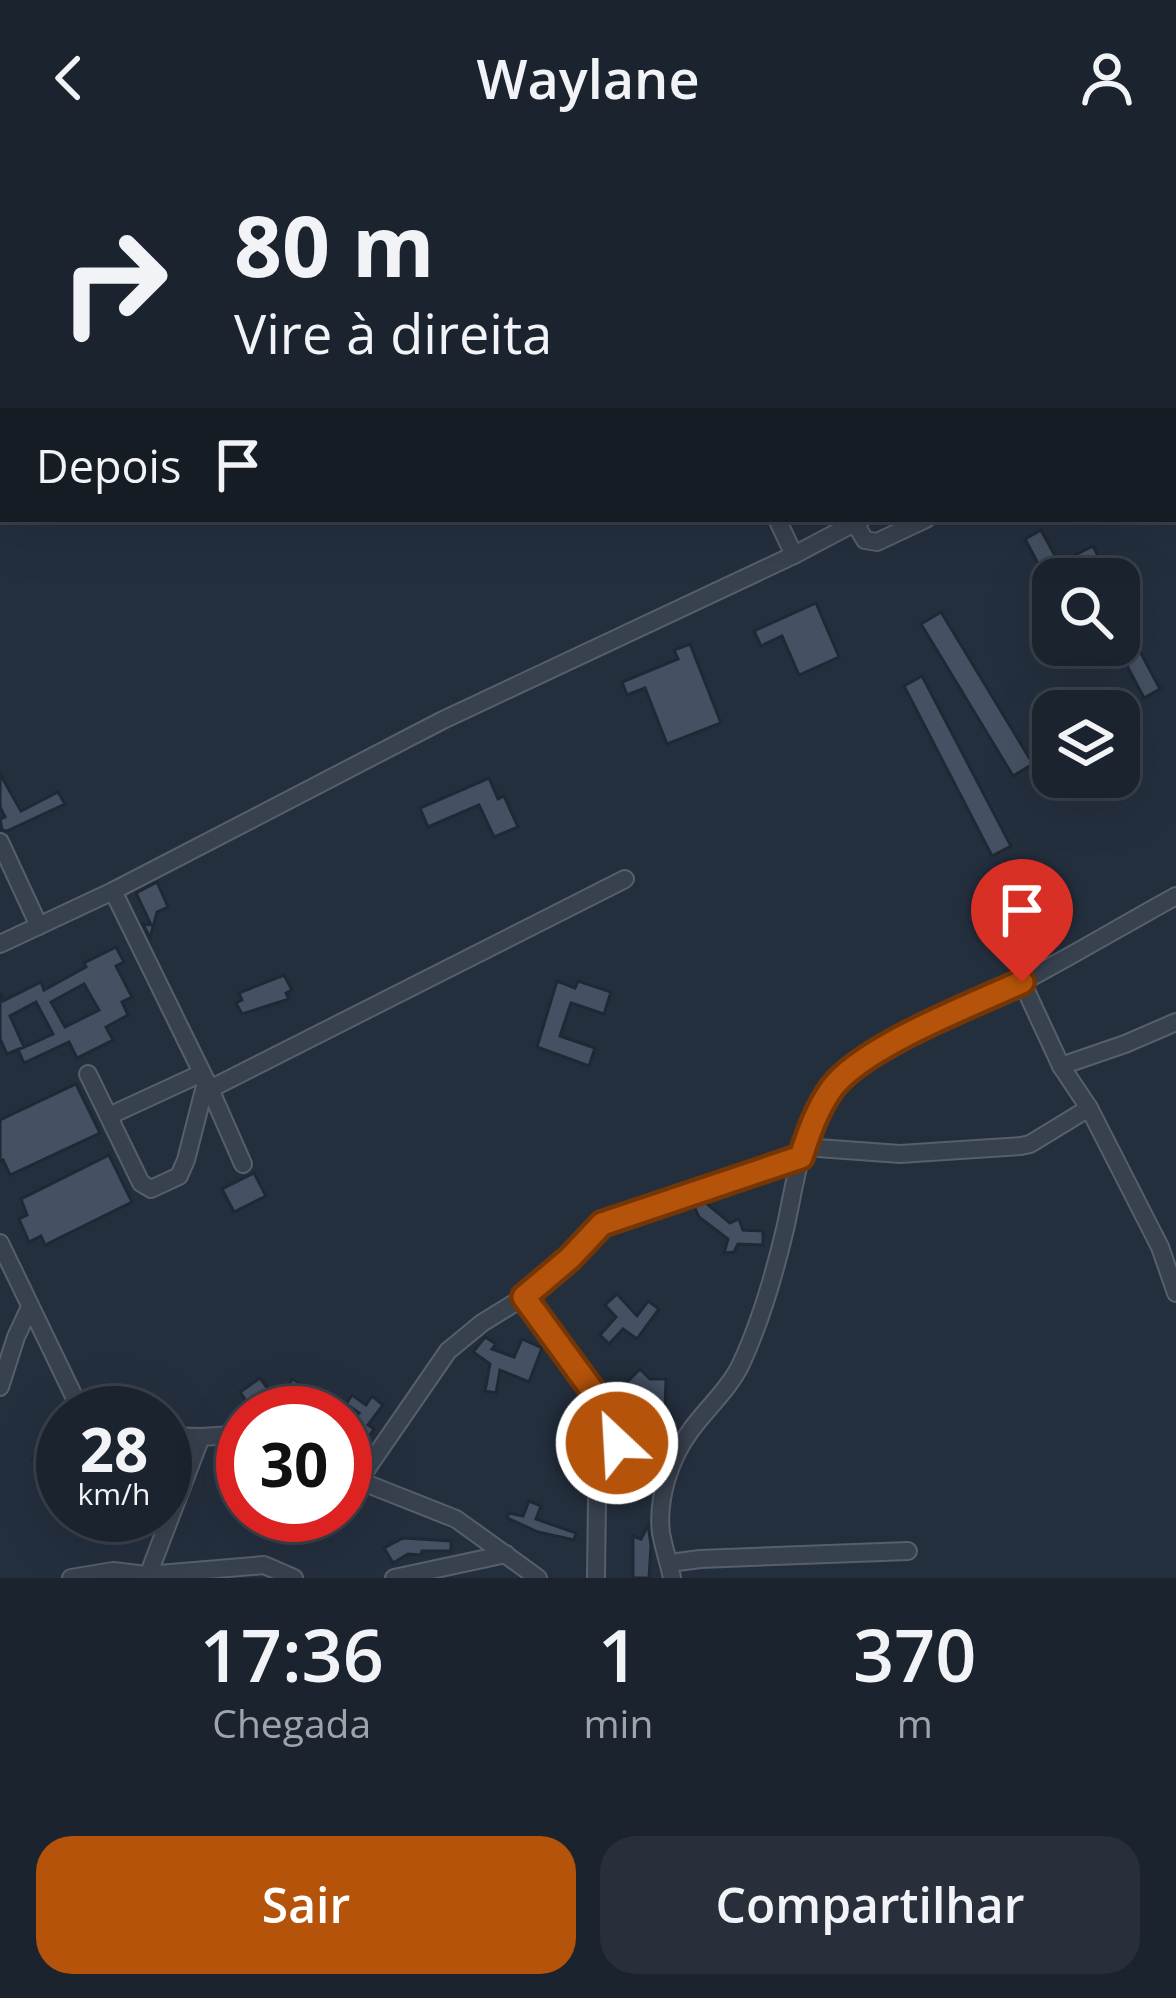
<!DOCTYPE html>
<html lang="pt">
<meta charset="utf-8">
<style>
:root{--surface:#1b232e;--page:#282f3a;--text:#f1f3f6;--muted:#a0a4aa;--line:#39404a;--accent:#b45309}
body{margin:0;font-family:"Open Sans",sans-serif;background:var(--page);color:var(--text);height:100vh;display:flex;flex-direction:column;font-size:45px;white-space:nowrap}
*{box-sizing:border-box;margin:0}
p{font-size:39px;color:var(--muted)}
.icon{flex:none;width:66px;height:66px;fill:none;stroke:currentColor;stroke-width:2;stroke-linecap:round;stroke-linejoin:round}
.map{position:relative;height:1422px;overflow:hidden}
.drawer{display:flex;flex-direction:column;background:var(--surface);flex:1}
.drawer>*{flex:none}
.banner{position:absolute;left:0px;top:0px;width:1176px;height:366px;box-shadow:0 12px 48px #0002,0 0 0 3px var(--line);background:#1b232e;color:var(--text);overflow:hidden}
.buttons{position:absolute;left:1032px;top:402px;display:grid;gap:24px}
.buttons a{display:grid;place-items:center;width:108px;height:108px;border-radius:24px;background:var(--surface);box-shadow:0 12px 48px #0002,0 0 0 3px var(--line);font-size:60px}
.speed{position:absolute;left:36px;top:1230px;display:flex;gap:24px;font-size:60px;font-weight:700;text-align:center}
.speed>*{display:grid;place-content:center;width:156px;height:156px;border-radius:50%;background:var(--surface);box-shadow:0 12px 48px #0002,0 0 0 3px var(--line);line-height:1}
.speed small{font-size:30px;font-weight:400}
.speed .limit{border:18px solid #d22;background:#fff;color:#111}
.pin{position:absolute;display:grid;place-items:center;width:102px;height:102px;color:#fff;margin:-123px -51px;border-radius:50% 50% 50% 0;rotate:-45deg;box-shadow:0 0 12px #0007}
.pin .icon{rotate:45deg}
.me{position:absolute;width:132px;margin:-66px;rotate:335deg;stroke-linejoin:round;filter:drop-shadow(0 0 9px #0008)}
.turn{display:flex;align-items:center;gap:42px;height:252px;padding:0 36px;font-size:54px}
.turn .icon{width:156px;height:156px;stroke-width:2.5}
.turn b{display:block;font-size:84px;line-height:102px}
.then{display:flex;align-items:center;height:114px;padding:0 36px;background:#0003;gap:24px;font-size:45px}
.eta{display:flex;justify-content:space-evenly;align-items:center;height:204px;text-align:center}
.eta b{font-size:72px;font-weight:600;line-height:84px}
.action{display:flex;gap:24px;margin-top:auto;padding:24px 36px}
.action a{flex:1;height:138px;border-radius:36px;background:var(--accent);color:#fff;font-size:48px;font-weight:600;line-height:138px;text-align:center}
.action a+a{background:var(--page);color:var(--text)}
header{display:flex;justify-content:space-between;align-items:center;height:156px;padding:0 36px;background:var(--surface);font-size:54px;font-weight:600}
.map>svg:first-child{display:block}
</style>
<header><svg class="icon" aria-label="back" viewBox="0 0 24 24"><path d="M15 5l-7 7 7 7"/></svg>Waylane<svg class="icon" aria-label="person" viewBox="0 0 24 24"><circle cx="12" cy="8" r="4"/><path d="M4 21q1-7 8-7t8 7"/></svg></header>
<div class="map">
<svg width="1176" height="1422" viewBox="0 0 1176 1422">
<rect width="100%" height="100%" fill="#242f3e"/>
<g fill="#455162" stroke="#1f2835" stroke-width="3" fill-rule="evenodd">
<path d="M 1041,374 L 1059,407 L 1093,390 L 1110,423 L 1089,423 L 1082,410 L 1059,423 L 1053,423 L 1049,428 L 1025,383 Z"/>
<path d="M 816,447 L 839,501 L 799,519 L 782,480 L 761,490 L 754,475 Z"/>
<path d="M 941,456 L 1033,608 L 1013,620 L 921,468 Z"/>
<path d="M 1135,486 L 1160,533 L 1144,542 L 1119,495 Z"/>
<path d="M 690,488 L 721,567 L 667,588 L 645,532 L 627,539 L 622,526 L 678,503 L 674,494 Z"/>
<path d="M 922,520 L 1011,690 L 992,700 L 904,530 Z"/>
<path d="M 0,618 L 21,655 L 58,636 L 65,648 L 7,675 L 2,674 L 0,663 L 5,661 L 0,651 Z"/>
<path d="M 489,622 L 498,643 L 504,640 L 518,671 L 494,681 L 479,649 L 428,671 L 420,652 Z"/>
<path d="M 157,726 L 168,751 L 157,756 L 150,782 L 143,768 L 151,769 L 136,737 Z"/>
<path d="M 116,791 L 124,806 L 116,810 L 132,841 L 122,846 L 128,859 L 106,871 L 113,884 L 77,902 L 69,886 L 24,907 L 18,894 L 53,878 L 36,846 L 10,860 L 24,891 L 7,898 L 0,883 L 0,837 L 3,845 L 41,826 L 44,834 L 86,811 L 84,807 ZM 84,828 L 99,854 L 65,871 L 51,846 Z"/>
<path d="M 284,819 L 292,834 L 286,837 L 289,843 L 242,858 L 236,847 L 242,844 L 239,837 Z"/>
<path d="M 557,825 L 575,832 L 578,825 L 611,836 L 604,858 L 571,847 L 560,880 L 595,892 L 589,910 L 537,891 Z"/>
<path d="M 76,928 L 100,977 L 10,1019 L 3,1004 L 0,1006 L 0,964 Z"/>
<path d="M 109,999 L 132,1046 L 45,1089 L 41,1080 L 29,1086 L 19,1063 L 27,1059 L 21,1043 Z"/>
<path d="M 254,1017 L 266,1040 L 234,1056 L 222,1033 Z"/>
<path d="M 706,1047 L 730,1067 L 739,1063 L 743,1074 L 763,1075 L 763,1089 L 738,1088 L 734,1096 L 724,1097 L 728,1083 L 699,1061 L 694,1050 Z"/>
<path d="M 617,1138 L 637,1160 L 648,1145 L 659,1153 L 637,1183 L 623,1173 L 609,1188 L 600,1179 L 616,1161 L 605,1149 Z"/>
<path d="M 485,1181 L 496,1188 L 492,1193 L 514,1201 L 522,1183 L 542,1192 L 529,1226 L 500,1214 L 496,1237 L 485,1235 L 490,1208 L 473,1196 Z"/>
<path d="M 640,1213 L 650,1223 L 666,1223 L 665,1258 L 653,1245 L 648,1258 L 630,1247 L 636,1239 L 625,1228 Z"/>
<path d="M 260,1222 L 279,1248 L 292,1223 L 322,1239 L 315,1257 L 249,1257 L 258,1240 L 246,1245 L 240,1236 Z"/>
<path d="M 352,1239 L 366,1249 L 372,1240 L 383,1249 L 368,1269 L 374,1273 L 368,1282 L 348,1270 L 359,1257 L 346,1248 Z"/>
<path d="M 63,1264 L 63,1336 L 44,1309 L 42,1312 L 32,1304 Z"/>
<path d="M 641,1277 L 657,1280 L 648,1328 L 633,1324 L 642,1293 L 638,1293 Z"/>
<path d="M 529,1345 L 541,1350 L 536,1363 L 576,1377 L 574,1384 L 538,1376 L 507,1362 L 509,1357 L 523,1360 Z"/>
<path d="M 648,1369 L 651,1389 L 649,1422 L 633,1422 L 633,1380 L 641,1383 Z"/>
<path d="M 403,1382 L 451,1385 L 451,1395 L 422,1395 L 421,1399 L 408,1398 L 393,1407 L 384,1392 Z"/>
</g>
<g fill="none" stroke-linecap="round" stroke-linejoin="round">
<g stroke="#565f6c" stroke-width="20">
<g id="minor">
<path d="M 612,0 L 614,3"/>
<path d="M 1173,222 L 1176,220"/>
<path d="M 1173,246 L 1176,245"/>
<path d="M 777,363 L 794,399"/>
<path d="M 854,366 L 865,384 L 877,386 L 926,363"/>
<path d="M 0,686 L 39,770"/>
<path d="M 113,735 L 210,933 L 243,1008"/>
<path d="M 0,788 L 113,735 L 443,564 L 794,399 L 862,363"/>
<path d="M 1022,826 L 1061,910 L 1089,952 L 1160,1091 L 1176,1137"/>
<path d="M 1061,910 L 1125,888 L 1176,866"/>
<path d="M 88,918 L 141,1027 L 151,1033 L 179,1020 L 186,1004 L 206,926"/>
<path d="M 210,933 L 625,723"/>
<path d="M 111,959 L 202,917"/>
<path d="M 804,991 L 900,998 L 1021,990 L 1030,988 L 1089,952"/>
<path d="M 0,1087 L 82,1257"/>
<path d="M 524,1141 L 614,1264 L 619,1277 L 617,1287 L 597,1344 L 596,1422"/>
<path d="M 0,1231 L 16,1181 L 30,1151"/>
<path d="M 165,1280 L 201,1281"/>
<path d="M 345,1319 L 456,1363 L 538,1422"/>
<path d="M 359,1324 L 448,1195 L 482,1167 L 524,1141 L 570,1102 L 602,1068 L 801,1001"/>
<path d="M 670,1407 L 700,1403 L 908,1395"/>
<path d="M 71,1422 L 113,1415 L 147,1419 L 264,1409 L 294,1422"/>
<path d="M 147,1422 L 201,1281 L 232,1279 L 243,1282"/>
<path d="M 394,1422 L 506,1398"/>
<path d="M 672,1422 C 669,1407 664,1393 661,1377 C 657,1342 670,1302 691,1274 C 707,1252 729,1233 741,1208 C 761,1165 775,1116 786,1069 C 794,1031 800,989 818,954 C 850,888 961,858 1024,825 C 1075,798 1125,768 1176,740"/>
</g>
</g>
<use href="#minor" stroke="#38414e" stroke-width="16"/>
</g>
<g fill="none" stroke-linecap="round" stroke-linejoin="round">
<g stroke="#753606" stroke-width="30">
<path id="route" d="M 617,1287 L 619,1277 L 614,1264 L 524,1141 L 570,1102 L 602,1068 L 801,1001 C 809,976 817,953 832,932 C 864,890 972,849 1022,826"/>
</g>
<use href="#route" stroke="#b45309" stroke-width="21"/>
</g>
</svg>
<div class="buttons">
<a><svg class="icon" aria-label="search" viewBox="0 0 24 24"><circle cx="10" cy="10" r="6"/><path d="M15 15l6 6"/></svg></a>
<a><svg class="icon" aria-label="layers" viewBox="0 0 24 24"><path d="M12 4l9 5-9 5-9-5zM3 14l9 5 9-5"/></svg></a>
</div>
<div class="speed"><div>28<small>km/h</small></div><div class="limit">30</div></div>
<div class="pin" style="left:1022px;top:826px;background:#d93025"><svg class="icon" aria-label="arrive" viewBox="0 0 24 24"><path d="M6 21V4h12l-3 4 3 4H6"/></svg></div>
<svg class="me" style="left:617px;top:1287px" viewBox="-20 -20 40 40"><circle r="17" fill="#b45309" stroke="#fff" stroke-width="3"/><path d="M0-11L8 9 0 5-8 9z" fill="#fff"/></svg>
<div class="banner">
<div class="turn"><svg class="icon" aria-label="right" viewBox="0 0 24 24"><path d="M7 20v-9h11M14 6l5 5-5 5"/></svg><div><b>80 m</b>Vire à direita</div></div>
<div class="then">Depois<svg class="icon" aria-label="arrive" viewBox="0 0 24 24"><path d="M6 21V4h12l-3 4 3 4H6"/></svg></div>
</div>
</div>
<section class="drawer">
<div class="eta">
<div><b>17:36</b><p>Chegada</p></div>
<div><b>1</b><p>min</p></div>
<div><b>370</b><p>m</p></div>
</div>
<div class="action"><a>Sair</a><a>Compartilhar</a></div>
</section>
